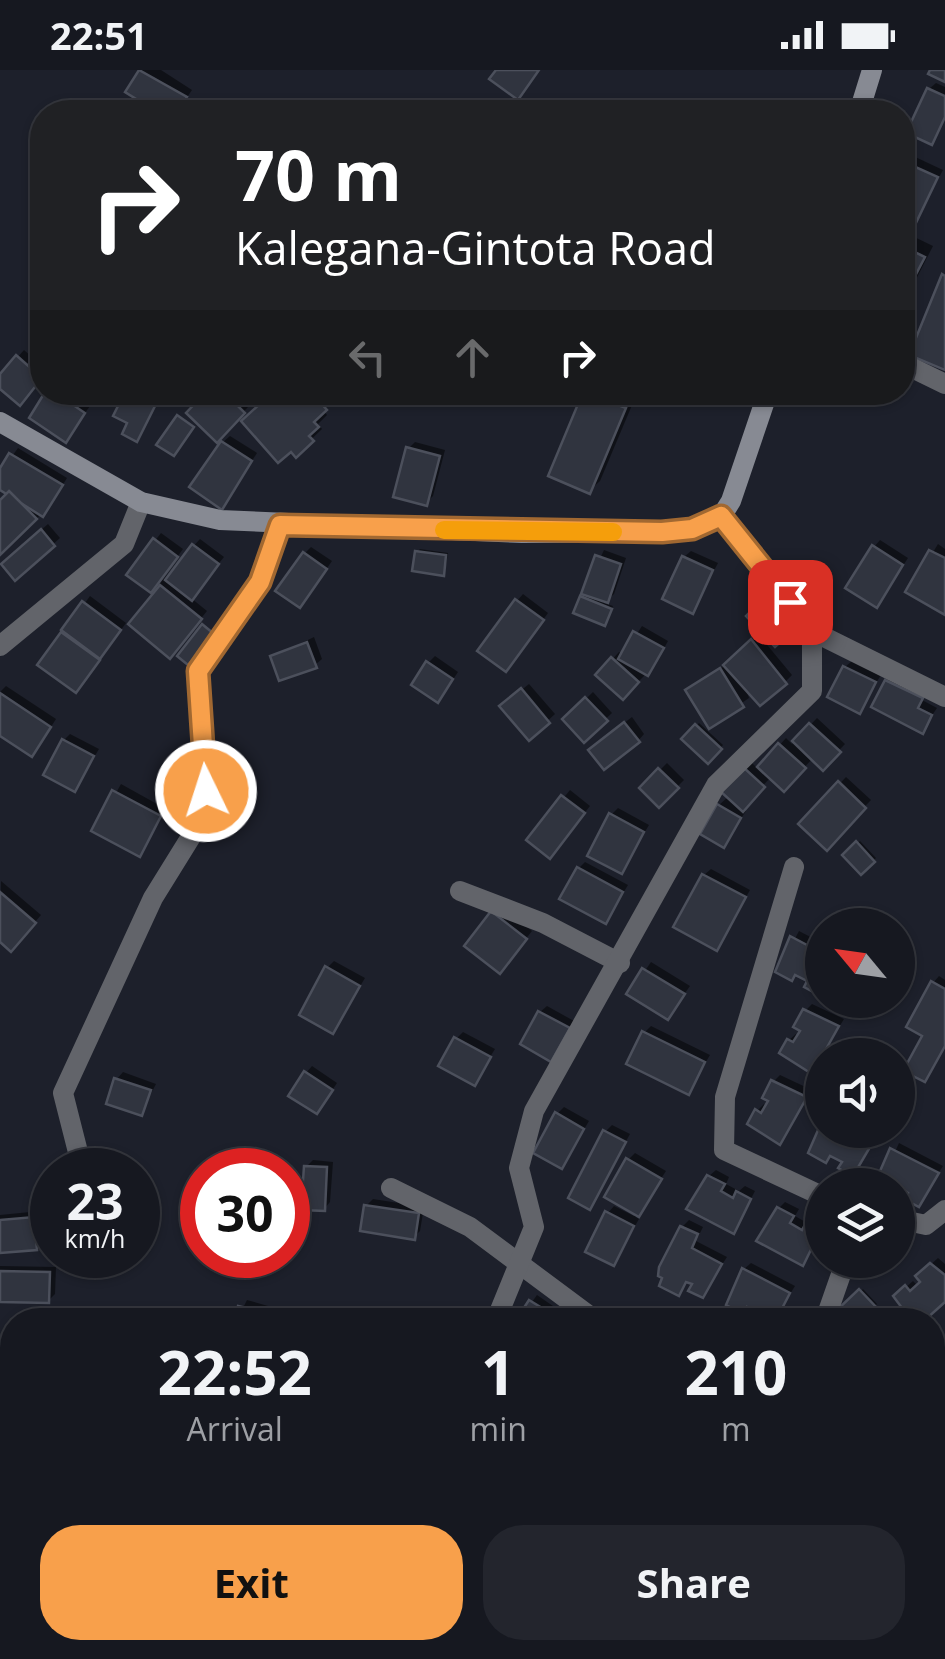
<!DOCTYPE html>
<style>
:root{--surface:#161820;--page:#23252d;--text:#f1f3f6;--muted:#9ea0a5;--line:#35373e;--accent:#f8a04b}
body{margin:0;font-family:"Open Sans",sans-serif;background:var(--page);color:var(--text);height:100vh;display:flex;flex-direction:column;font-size:38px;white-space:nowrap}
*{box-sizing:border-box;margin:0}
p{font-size:32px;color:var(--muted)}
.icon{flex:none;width:55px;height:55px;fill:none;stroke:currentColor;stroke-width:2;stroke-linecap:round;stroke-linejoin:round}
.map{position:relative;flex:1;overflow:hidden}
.sheet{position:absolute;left:0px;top:1238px;width:945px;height:352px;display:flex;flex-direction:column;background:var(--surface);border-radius:40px 40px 0 0;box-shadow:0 2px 8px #0004,0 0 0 2px var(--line)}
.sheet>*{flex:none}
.guide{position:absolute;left:30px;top:30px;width:885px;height:305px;border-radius:40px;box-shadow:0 2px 8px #0004,0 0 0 2px var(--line);background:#202124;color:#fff;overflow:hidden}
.needle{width:65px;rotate:299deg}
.fabs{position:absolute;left:805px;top:838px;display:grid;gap:20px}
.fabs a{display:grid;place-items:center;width:110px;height:110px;border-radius:50%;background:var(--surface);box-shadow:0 2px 8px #0004,0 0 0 2px var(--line);font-size:50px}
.speed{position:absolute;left:30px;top:1078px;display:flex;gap:20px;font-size:50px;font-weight:700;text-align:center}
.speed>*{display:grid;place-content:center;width:130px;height:130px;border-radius:50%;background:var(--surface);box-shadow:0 2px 8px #0004,0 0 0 2px var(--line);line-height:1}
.speed small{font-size:25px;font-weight:400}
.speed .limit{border:15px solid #d22;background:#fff;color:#111}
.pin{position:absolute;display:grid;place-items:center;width:85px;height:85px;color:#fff;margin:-42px;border-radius:20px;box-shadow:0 5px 15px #0006}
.me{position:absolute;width:110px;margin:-55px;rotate:356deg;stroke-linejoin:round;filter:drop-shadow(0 0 8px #0008)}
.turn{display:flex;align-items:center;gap:35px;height:210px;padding:0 40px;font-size:45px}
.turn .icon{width:130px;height:130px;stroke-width:2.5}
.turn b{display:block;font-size:70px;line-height:85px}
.lanes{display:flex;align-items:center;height:95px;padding:0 40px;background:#0003;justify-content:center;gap:50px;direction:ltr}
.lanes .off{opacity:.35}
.eta{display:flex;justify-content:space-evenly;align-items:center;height:170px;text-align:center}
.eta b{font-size:60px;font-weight:700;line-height:70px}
.primary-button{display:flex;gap:20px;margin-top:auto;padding:20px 40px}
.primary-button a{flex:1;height:115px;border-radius:40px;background:var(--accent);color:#111;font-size:40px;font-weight:700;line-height:115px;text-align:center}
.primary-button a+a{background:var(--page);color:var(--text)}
.status{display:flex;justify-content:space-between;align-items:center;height:70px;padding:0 50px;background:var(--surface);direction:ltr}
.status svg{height:28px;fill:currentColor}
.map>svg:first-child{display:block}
</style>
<div class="status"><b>22:51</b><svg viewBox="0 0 49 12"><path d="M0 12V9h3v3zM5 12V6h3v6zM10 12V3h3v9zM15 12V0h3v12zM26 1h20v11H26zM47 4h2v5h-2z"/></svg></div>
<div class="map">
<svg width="945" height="1589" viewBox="0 0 945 1589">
<rect width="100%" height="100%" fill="#1d202b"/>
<g fill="#0007">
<path d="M 142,0 L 161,0 L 192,20 L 177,42 L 161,42 L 128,21 Z"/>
<path d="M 936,13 L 945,17 L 945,50 L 931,72 L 929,19 Z"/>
<path d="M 911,85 L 943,100 L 913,156 L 904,92 Z"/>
<path d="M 902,161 L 933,176 L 902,237 Z"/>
<path d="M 24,280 L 42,296 L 42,307 L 26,326 L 0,315 L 0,307 Z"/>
<path d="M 48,322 L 70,322 L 90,336 L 66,369 Z"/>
<path d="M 128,322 L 164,322 L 137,369 L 130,352 Z"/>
<path d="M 209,322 L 237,322 L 250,335 L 217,369 Z"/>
<path d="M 275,322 L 330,322 L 335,328 L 323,340 L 327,345 L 318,354 L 322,359 L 296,384 Z"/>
<path d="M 586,322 L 622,322 L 635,328 L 600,411 L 589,421 L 551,405 Z"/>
<path d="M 230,366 L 257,383 L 222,437 L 223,372 Z"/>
<path d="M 415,372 L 445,380 L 433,426 L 426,433 L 408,379 Z"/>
<path d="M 18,378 L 67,408 L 49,437 L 0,482 L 0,433 L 10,424 L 0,418 L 0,403 Z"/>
<path d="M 48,454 L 60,468 L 16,507 L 10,487 Z"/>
<path d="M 161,463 L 183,479 L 154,519 L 200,469 L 224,487 L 191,528 L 207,541 L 176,579 L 156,524 L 129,504 Z"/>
<path d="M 880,470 L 908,488 L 877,535 L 874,477 Z"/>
<path d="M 938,474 L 945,479 L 945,542 L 909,522 Z"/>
<path d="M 311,477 L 332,491 L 306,528 L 305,483 Z"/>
<path d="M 420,479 L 448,483 L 445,501 L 443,503 L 417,482 Z"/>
<path d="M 604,480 L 626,488 L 614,524 L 604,533 L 613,536 L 607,551 L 582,527 Z"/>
<path d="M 691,481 L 718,493 L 693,541 L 684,487 Z"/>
<path d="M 523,524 L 548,543 L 512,593 L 517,531 Z"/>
<path d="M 90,526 L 126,553 L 82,613 L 41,594 Z"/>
<path d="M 762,533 L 788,561 L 776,573 L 750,546 Z"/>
<path d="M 642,556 L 668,571 L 654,596 L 623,627 L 598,605 L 619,582 L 623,585 Z"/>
<path d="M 759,565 L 792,605 L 785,612 L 745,616 L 749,628 L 710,655 L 695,614 L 728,594 Z"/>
<path d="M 314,567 L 322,589 L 315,595 L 273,587 Z"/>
<path d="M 435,586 L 458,602 L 444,623 L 428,593 Z"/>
<path d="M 852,591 L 881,605 L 859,640 L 845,597 Z"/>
<path d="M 894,604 L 927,621 L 922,630 L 937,638 L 922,660 L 887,611 Z"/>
<path d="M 529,614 L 555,644 L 529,668 L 509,630 Z"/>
<path d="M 6,616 L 56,649 L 38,677 L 0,663 L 0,622 Z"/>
<path d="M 593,622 L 612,643 L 584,669 L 565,649 Z"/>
<path d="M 632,647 L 644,664 L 638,671 L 598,673 Z"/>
<path d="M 817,648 L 845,674 L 823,697 L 813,688 L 784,719 L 771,707 L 742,738 L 746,741 L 723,775 L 719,735 L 729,726 L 724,721 L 751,692 L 758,699 L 786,668 L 792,674 Z"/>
<path d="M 699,653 L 723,675 L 708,691 L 684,669 Z"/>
<path d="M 70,664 L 99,679 L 75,719 L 64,670 Z"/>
<path d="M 667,693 L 684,710 L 659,735 L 642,718 Z"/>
<path d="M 846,707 L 871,730 L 826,777 L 802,754 Z"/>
<path d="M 121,714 L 166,739 L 140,784 L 95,760 Z"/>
<path d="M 570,720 L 590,736 L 556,779 L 529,770 Z"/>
<path d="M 618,738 L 649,755 L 622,800 L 611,745 Z"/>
<path d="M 860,771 L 876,788 L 861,802 L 846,785 Z"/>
<path d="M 585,792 L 628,815 L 606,851 L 579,798 Z"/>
<path d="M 711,799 L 750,820 L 717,878 L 704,805 Z"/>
<path d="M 1,811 L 41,845 L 18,872 L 0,869 Z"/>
<path d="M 499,836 L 532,861 L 506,894 L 468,876 Z"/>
<path d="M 799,861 L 822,873 L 822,917 L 818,922 L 811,910 L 797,903 L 792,908 L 778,901 Z"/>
<path d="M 334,891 L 365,908 L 333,961 L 327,898 Z"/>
<path d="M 651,892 L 690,916 L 668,947 L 629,924 Z"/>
<path d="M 939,906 L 945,910 L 945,977 L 925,1009 L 925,965 L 933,913 Z"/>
<path d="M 812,934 L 844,949 L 812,1001 L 789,970 L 796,964 L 800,966 L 805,941 Z"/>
<path d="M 547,936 L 574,951 L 557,982 L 540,942 Z"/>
<path d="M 651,956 L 710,985 L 688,1022 L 644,963 Z"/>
<path d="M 463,962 L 495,979 L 474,1013 L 456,969 Z"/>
<path d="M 312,996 L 337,1013 L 323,1034 L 306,1003 Z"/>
<path d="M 123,1002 L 156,1014 L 141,1043 L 117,1009 Z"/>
<path d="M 780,1005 L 812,1020 L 779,1072 L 757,1041 L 764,1034 L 768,1037 L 773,1012 Z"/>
<path d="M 564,1037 L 589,1051 L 562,1096 L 557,1044 Z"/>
<path d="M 612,1055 L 630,1064 L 590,1136 L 605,1062 Z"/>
<path d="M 822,1058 L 868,1060 L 878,1065 L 852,1103 L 845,1091 L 831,1084 L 812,1082 Z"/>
<path d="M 899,1073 L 943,1096 L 918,1134 L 911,1122 L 897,1115 L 880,1115 Z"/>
<path d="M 635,1083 L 666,1101 L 636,1147 L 639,1149 L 614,1193 L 608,1143 L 614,1136 L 634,1146 L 636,1143 L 628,1090 Z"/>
<path d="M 313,1090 L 333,1092 L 330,1132 L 324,1139 L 306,1097 Z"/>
<path d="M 716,1100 L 729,1107 L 726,1114 L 739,1121 L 745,1116 L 755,1121 L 734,1161 L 709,1106 Z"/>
<path d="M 373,1129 L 424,1137 L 420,1161 L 414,1167 L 366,1136 Z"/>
<path d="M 785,1132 L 799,1139 L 795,1146 L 809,1154 L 814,1148 L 822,1153 L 803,1193 L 778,1139 Z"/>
<path d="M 40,1141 L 43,1171 L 36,1177 L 0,1181 L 0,1145 Z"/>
<path d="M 689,1150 L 703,1157 L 696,1171 L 727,1187 L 702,1225 L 689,1210 L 679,1223 L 682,1157 Z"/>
<path d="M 938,1188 L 945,1194 L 945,1229 L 921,1250 L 915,1250 L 896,1226 L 913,1211 L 918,1216 L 923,1211 L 918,1206 Z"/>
<path d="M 751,1193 L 795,1216 L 774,1250 L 762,1250 L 744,1199 Z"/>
<path d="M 0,1196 L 56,1197 L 55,1224 L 48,1231 L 0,1230 Z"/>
<path d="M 863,1219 L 877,1234 L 861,1250 L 852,1250 L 842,1239 Z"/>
<path d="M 537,1225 L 566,1245 L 563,1250 L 519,1250 Z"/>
<path d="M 247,1230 L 268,1236 L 264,1250 L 237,1250 Z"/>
<path d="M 893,1242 L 900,1250 L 885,1250 Z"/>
<path d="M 932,1280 L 943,1292 L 932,1302 Z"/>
<path d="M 0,1309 L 12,1309 L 12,1349 L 0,1348 Z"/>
<path d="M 0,1389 L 9,1389 L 8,1433 L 1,1439 Z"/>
<path d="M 932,1533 L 944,1549 L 932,1560 Z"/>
<path d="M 601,1578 L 661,1578 L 663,1580 L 654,1589 L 620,1589 L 614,1581 L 608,1586 Z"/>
<path d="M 752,1578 L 770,1578 L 782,1589 L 743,1589 Z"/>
<path d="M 857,1578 L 870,1578 L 879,1589 L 844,1589 Z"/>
</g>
<g fill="#30343f" stroke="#4c505c" stroke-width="2.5">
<path d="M 139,0 L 187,27 L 177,42 L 157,42 L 125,22 Z"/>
<path d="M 496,0 L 539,0 L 518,30 L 489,9 Z"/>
<path d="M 930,0 L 945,0 L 945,12 L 928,4 Z"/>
<path d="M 927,18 L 945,26 L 945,47 L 932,75 L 906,63 Z"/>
<path d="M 902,91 L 938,107 L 913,159 L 902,154 Z"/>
<path d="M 902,176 L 925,187 L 902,231 Z"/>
<path d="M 942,204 L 945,206 L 945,300 L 909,285 Z"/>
<path d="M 16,285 L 42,308 L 20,336 L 0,319 L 0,304 Z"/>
<path d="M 45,322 L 54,322 L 85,343 L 66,373 L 29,348 Z"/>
<path d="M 125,322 L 162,322 L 137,372 L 122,364 L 127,353 L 113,346 Z"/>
<path d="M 206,322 L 224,322 L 245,343 L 217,373 L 186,343 Z"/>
<path d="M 273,322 L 311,322 L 327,340 L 314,352 L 319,357 L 309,366 L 314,371 L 296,388 L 291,382 L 278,393 L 241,351 Z"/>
<path d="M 583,322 L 626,338 L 590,424 L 548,406 Z"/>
<path d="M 177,345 L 194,357 L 174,386 L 156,375 Z"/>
<path d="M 221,371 L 252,391 L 222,440 L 189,417 Z"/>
<path d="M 406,377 L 440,386 L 427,436 L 393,427 Z"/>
<path d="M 9,383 L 63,415 L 43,447 L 0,420 L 0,398 Z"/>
<path d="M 9,421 L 37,449 L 0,485 L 0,430 Z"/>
<path d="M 41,459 L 55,476 L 15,511 L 1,494 Z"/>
<path d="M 153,468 L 178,487 L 151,523 L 126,505 Z"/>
<path d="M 192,474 L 219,494 L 192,531 L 165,510 Z"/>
<path d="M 872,475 L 903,495 L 877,538 L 845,518 Z"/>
<path d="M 929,480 L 945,488 L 945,545 L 905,522 Z"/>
<path d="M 415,481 L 446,485 L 444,506 L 412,501 Z"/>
<path d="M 303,482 L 327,499 L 300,538 L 275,521 Z"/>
<path d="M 595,485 L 621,494 L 608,533 L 581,524 Z"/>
<path d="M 682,486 L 713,500 L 693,544 L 662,529 Z"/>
<path d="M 160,515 L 202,549 L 170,589 L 128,554 Z"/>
<path d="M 580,526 L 612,539 L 605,556 L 573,543 Z"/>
<path d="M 515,529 L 544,550 L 506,602 L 477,581 Z"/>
<path d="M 82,531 L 121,560 L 100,589 L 61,560 Z"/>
<path d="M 758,534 L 788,565 L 775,577 L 746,546 Z"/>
<path d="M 202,554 L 214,564 L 188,595 L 177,586 Z"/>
<path d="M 633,561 L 664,578 L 648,606 L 618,589 Z"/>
<path d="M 61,562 L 100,590 L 76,623 L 37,595 Z"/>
<path d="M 751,569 L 787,614 L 760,636 L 723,595 Z"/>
<path d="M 307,572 L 317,598 L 279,611 L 270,586 Z"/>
<path d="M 611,587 L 639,612 L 623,630 L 595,605 Z"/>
<path d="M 426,591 L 453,609 L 438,633 L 411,615 Z"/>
<path d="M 843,596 L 876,612 L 860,644 L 827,627 Z"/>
<path d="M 720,598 L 744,637 L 709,659 L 685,620 Z"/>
<path d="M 885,610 L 923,628 L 918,638 L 932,645 L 923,664 L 871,637 Z"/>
<path d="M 521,618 L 550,653 L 529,671 L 499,636 Z"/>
<path d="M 0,623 L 51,657 L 32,687 L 0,666 Z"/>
<path d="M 585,627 L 608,651 L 584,673 L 562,649 Z"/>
<path d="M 624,652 L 640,672 L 604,700 L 588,680 Z"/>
<path d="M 809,653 L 841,682 L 823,701 L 792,671 Z"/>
<path d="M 695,654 L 722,679 L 708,694 L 681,669 Z"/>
<path d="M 62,669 L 94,686 L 75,722 L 43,705 Z"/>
<path d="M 778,673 L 806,698 L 784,722 L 757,697 Z"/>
<path d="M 743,697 L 765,717 L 743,742 L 720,721 Z"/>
<path d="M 658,698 L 679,718 L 659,738 L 639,718 Z"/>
<path d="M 838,711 L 866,738 L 827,781 L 798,754 Z"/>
<path d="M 112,720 L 161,746 L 140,787 L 91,761 Z"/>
<path d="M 561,725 L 585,743 L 550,789 L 526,770 Z"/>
<path d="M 717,734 L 741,748 L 724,778 L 700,764 Z"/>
<path d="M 609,743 L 644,762 L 622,804 L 587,786 Z"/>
<path d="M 856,771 L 875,792 L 861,805 L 842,785 Z"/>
<path d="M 577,797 L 623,822 L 606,854 L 559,829 Z"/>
<path d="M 702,804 L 746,827 L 717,881 L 673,857 Z"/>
<path d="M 0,822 L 36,853 L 11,882 L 0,872 Z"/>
<path d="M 491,841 L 527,869 L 500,904 L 464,876 Z"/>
<path d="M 790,866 L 822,883 L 819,925 L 804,917 L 807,911 L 795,905 L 792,911 L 775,902 Z"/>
<path d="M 325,896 L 360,916 L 333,964 L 299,945 Z"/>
<path d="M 642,898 L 685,924 L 668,950 L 626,924 Z"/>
<path d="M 931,911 L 945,919 L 945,976 L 925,1012 L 903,1001 L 922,966 L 906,957 Z"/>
<path d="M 803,939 L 839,956 L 812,1004 L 779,983 L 787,969 L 793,972 L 800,961 L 793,957 Z"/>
<path d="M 538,941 L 570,958 L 551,992 L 520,974 Z"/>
<path d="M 642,961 L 705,992 L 689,1025 L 626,994 Z"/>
<path d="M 454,967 L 491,987 L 475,1016 L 438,996 Z"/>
<path d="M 304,1001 L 333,1020 L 317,1044 L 288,1026 Z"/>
<path d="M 114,1008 L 151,1020 L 142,1046 L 106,1034 Z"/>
<path d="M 771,1010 L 807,1027 L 780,1075 L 747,1054 L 755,1039 L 761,1043 L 768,1031 L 762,1028 Z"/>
<path d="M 555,1042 L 584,1059 L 562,1099 L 533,1083 Z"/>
<path d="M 822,1051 L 822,1060 L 850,1060 L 873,1072 L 853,1106 L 838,1098 L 842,1092 L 830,1086 L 826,1093 L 808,1083 Z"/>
<path d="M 603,1060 L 626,1072 L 590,1140 L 568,1128 Z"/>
<path d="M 890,1078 L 939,1103 L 919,1137 L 904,1129 L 908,1123 L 898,1115 L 874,1115 Z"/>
<path d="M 626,1088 L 662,1109 L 639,1147 L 604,1127 Z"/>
<path d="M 304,1096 L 327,1097 L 325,1141 L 301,1140 Z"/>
<path d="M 707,1105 L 725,1114 L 721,1121 L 733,1128 L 736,1121 L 751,1129 L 734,1164 L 686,1139 Z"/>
<path d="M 364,1135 L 419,1143 L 415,1170 L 360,1161 Z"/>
<path d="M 777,1137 L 794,1146 L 790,1153 L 802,1160 L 806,1153 L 820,1161 L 803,1196 L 756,1171 Z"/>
<path d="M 605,1141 L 634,1156 L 614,1196 L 585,1182 Z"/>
<path d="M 34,1147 L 37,1180 L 0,1183 L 0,1150 Z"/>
<path d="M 680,1156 L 698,1164 L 692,1178 L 722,1194 L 703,1228 L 688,1221 L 692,1214 L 686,1212 L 679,1226 L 659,1216 L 662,1208 L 658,1206 L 659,1197 Z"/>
<path d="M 930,1193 L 945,1205 L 945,1232 L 925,1250 L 911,1250 L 893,1226 L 905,1215 L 910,1221 L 920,1212 L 915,1206 Z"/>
<path d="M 742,1198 L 790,1223 L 776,1250 L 757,1250 L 759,1243 L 747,1237 L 744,1244 L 726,1235 Z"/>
<path d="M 0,1201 L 50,1202 L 49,1233 L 0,1232 Z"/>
<path d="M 859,1219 L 877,1238 L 864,1250 L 849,1250 L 838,1239 Z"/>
<path d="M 529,1230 L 555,1246 L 557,1250 L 516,1250 Z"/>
<path d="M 238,1236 L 263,1242 L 261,1250 L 234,1250 Z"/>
<path d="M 945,1307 L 945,1342 L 939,1348 L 932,1340 L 932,1318 Z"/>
<path d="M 0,1315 L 12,1316 L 12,1351 L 0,1351 Z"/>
<rect x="0" y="1395" width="3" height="47"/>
<path d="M 945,1407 L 945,1432 L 933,1417 Z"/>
<path d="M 79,1578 L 72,1589 L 47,1579 L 48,1578 Z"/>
<path d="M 597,1578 L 649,1578 L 659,1589 L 617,1589 L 614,1585 L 607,1589 Z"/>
<path d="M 749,1578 L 761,1578 L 770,1589 L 740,1589 Z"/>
<path d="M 854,1578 L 859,1578 L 869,1589 L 841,1589 Z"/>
<path d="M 888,1578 L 913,1578 L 914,1579 L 901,1589 Z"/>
</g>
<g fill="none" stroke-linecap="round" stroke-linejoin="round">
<g stroke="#62646a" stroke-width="20">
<path d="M 902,293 L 945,314"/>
<path d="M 721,447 L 812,561 L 945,627"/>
<path d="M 0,576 L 124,474 L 141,432"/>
<path d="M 794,797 L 725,1027 L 724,1080 L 822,1126"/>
<path d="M 460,821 L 543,853 L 620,893"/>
<path d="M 74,1100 L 79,1086 L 63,1023 L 153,828 L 197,757 L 206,721 L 197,601 L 260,512 L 279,455"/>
<path d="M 391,1118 L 470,1157 L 587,1244 L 587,1250"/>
<path d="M 898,1149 L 926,1155 L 945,1140"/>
<path d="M 496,1250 L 534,1157 L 519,1098 L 534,1041 L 716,715 L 812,621 L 812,561"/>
<path d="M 825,1250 L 846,1190"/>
<path d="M 932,1391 L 945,1380"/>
<path d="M 932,1522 L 945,1537"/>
<path d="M 569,1578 L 579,1589"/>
<path d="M 698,1589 L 712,1578"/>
</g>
<g stroke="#878a93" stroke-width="20">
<path d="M 859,42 L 872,0"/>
<path d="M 0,352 L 141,432 L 220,450 L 522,463 L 662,462 L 692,459 L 721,447 L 731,431 L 768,322"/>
</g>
</g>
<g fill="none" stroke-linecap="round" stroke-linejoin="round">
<g stroke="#a16831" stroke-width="25">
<path id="route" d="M 206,721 L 198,601 L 260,512 L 280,455 L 662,462 L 692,459 L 721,446 L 790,532"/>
</g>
<use href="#route" stroke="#f8a04b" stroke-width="18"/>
<path stroke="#f59e0b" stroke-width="18" d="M 444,460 L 613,462"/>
</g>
</svg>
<div class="fabs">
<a><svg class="needle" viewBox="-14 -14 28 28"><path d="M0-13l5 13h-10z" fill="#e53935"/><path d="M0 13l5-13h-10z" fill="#9ea0a5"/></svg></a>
<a><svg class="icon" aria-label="sound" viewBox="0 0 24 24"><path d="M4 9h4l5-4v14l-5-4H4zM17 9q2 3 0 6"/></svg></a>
<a><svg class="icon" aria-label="layers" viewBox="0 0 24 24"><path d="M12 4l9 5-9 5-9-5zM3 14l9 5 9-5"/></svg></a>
</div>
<div class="speed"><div>23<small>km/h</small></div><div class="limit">30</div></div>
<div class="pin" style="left:790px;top:532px;background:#d93025"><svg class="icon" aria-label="arrive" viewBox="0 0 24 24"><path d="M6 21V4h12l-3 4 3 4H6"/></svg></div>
<svg class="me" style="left:206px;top:721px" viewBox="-20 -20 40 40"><circle r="17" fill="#f8a04b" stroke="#fff" stroke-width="3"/><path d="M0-11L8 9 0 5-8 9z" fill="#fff"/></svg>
<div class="guide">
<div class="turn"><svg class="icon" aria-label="right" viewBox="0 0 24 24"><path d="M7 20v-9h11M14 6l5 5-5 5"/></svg><div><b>70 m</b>Kalegana-Gintota Road</div></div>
<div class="lanes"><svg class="icon off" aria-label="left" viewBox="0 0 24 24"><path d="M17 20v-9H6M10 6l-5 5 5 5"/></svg><svg class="icon off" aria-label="ahead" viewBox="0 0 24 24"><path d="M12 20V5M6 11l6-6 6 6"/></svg><svg class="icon" aria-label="right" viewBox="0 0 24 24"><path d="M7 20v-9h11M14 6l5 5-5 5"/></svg></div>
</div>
<section class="sheet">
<div class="eta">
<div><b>22:52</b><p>Arrival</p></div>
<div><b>1</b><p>min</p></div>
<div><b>210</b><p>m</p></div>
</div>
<div class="primary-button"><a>Exit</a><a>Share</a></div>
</section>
</div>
